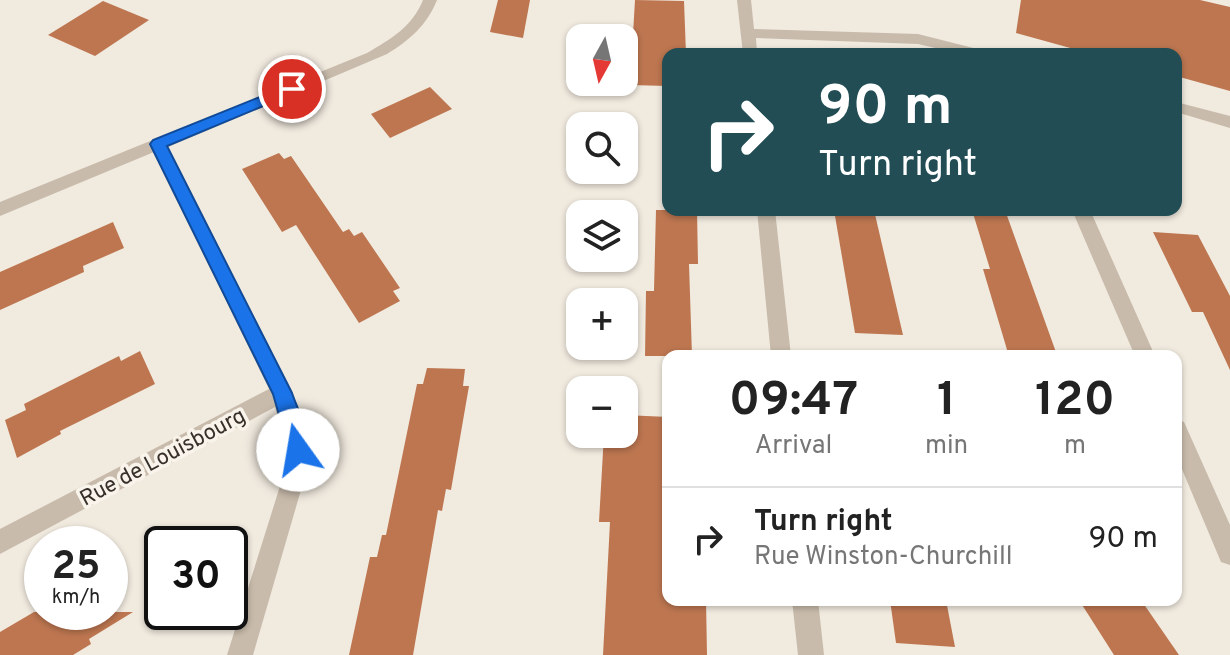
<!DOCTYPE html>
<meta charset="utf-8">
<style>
:root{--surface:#fff;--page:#f6f6f6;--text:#222;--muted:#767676;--line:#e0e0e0}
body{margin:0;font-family:Overpass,sans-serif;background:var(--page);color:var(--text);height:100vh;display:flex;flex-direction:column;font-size:30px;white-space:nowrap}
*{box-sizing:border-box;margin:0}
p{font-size:26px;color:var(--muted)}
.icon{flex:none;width:44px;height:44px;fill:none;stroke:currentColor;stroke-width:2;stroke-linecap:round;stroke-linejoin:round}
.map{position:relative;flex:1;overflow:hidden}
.panel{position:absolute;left:662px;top:350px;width:520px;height:256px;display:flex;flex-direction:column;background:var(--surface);border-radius:16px;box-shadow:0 2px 6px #0004}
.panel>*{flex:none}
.guide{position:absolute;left:662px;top:48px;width:520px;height:168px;border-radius:16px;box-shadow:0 2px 6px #0004;background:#224d55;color:#fff;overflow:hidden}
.needle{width:52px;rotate:188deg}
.fabs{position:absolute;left:566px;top:24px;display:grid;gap:16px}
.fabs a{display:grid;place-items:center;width:72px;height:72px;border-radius:16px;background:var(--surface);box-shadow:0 2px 6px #0004;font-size:40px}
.speed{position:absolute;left:24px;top:526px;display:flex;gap:16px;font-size:40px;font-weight:700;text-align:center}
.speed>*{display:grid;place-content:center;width:104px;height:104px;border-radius:50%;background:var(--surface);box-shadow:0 2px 6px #0004;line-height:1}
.speed small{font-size:20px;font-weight:400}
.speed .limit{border:4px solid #111;border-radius:12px;background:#fff;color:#111}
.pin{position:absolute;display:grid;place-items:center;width:68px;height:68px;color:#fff;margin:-34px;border:4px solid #fff;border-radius:50%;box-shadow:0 2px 8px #0007}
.me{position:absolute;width:88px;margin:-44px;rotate:347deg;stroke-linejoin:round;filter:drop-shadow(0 0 6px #0008)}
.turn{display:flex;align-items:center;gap:28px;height:168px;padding:0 24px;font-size:36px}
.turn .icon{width:104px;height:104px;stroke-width:2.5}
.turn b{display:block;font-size:56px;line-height:68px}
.eta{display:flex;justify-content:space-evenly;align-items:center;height:136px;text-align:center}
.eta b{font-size:48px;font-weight:700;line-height:56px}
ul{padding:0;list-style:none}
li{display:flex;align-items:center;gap:24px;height:104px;padding:0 24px;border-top:2px solid var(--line)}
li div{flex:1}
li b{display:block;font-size:30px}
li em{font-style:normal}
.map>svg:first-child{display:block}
</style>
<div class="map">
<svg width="1230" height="655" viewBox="0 0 1230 655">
<rect width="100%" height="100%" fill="#f1eadf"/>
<g fill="#bd7650">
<path d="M 498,0 L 530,0 L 523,38 L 490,32 Z"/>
<path d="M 635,0 L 684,1 L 686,54 L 668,54 L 668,86 L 630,85 Z"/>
<path d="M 1021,0 L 1200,0 L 1230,7 L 1230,91 L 1176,76 L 1176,54 L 1092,54 L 1016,33 Z"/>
<path d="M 103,1 L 149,20 L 95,56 L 48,35 Z"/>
<path d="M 430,87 L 452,109 L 390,138 L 371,114 Z"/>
<path d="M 279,153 L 284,159 L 291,156 L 343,232 L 349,229 L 354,236 L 362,232 L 400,288 L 393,291 L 400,301 L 359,323 L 296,225 L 282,232 L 242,169 Z"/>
<path d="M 656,210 L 697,210 L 698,264 L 689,264 L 692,356 L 645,356 L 646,291 L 654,291 Z"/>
<path d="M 834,210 L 874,210 L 903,335 L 855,333 Z"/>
<path d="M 972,210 L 1005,210 L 1057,355 L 1008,353 L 983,269 L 990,269 Z"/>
<path d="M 113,222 L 124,248 L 83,266 L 84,272 L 0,310 L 0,272 Z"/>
<path d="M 1153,232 L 1198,235 L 1230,296 L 1230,370 L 1203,312 L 1192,312 Z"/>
<path d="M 140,351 L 155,384 L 60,431 L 61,434 L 17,458 L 5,420 L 26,410 L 24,404 L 119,356 L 121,361 Z"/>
<path d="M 427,368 L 465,369 L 463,386 L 469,386 L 451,490 L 446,489 L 442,511 L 438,510 L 413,655 L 349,655 L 370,557 L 377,557 L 382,535 L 386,535 L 417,384 L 423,384 Z"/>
<path d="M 624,415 L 668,417 L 668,600 L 706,600 L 707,655 L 603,655 L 610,522 L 599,522 L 604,434 L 624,434 Z"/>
<path d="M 890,600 L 946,600 L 955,647 L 896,643 Z"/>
<path d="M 1079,600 L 1141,600 L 1179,655 L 1114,655 Z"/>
<path d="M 34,612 L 133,612 L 89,639 L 91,644 L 73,655 L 0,655 L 0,632 Z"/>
</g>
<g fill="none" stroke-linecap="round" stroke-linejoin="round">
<g fill="#c8bbab" fill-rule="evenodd">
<path d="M 423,0 L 437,0 C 427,25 410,40 387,54 L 168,147 L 289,386 L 309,450 L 303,483 L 253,655 L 227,655 L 281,483 L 287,450 L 275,407 L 0,554 L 0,529 L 269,389 L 154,152 L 0,216 L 0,202 L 367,53 C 391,39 412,27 423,0 Z"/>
<path d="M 737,0 L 751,0 L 754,29 L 918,34 L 985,51 L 987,54 L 961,54 L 918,44 L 756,38 L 757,54 L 743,54 Z"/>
<path d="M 1176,102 L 1230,116 L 1230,128 L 1176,112 Z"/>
<path d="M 757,210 L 775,210 L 791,356 L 771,356 Z"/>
<path d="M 1072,210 L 1090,210 L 1155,356 L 1135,356 Z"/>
<path d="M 1176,419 L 1184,422 L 1230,525 L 1230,565 L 1221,562 L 1176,455 Z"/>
<path d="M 792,600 L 818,600 L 824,655 L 798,655 Z"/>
</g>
</g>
<path fill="#1a73e8" stroke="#114b97" stroke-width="2" d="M 292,84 L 299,89 L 297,92 L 167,146 L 292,393 C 298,411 313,438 305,457 L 298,460 L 291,457 L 273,394 L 150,144 L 153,140 Z"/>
<g text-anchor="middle" stroke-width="7" stroke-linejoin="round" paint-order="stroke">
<g font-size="22" fill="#372f2a" stroke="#f9f4eb">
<text transform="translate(162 456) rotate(-28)" y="8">Rue de Louisbourg</text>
</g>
</g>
</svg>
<div class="fabs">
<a><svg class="needle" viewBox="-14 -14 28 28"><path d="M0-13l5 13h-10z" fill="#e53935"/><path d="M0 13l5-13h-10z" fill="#767676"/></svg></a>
<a><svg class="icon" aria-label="search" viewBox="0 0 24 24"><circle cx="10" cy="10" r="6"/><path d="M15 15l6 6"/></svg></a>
<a><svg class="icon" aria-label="layers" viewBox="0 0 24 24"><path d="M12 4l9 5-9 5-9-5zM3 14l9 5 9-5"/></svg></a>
<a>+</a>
<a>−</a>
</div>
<div class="speed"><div>25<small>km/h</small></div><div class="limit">30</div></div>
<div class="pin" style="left:292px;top:89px;background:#d93025"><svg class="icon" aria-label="arrive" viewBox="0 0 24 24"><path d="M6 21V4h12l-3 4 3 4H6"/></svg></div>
<svg class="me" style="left:298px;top:450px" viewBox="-20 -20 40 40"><circle r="19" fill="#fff"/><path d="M0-13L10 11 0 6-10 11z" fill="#1a73e8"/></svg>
<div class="guide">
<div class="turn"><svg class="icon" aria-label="right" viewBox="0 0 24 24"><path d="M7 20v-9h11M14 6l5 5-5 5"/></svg><div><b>90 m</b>Turn right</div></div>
</div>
<section class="panel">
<div class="eta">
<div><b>09:47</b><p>Arrival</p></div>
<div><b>1</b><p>min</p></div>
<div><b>120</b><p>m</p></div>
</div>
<ul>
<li><svg class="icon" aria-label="right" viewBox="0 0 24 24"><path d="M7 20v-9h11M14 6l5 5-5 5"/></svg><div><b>Turn right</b><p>Rue Winston-Churchill</p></div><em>90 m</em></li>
</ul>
</section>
</div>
